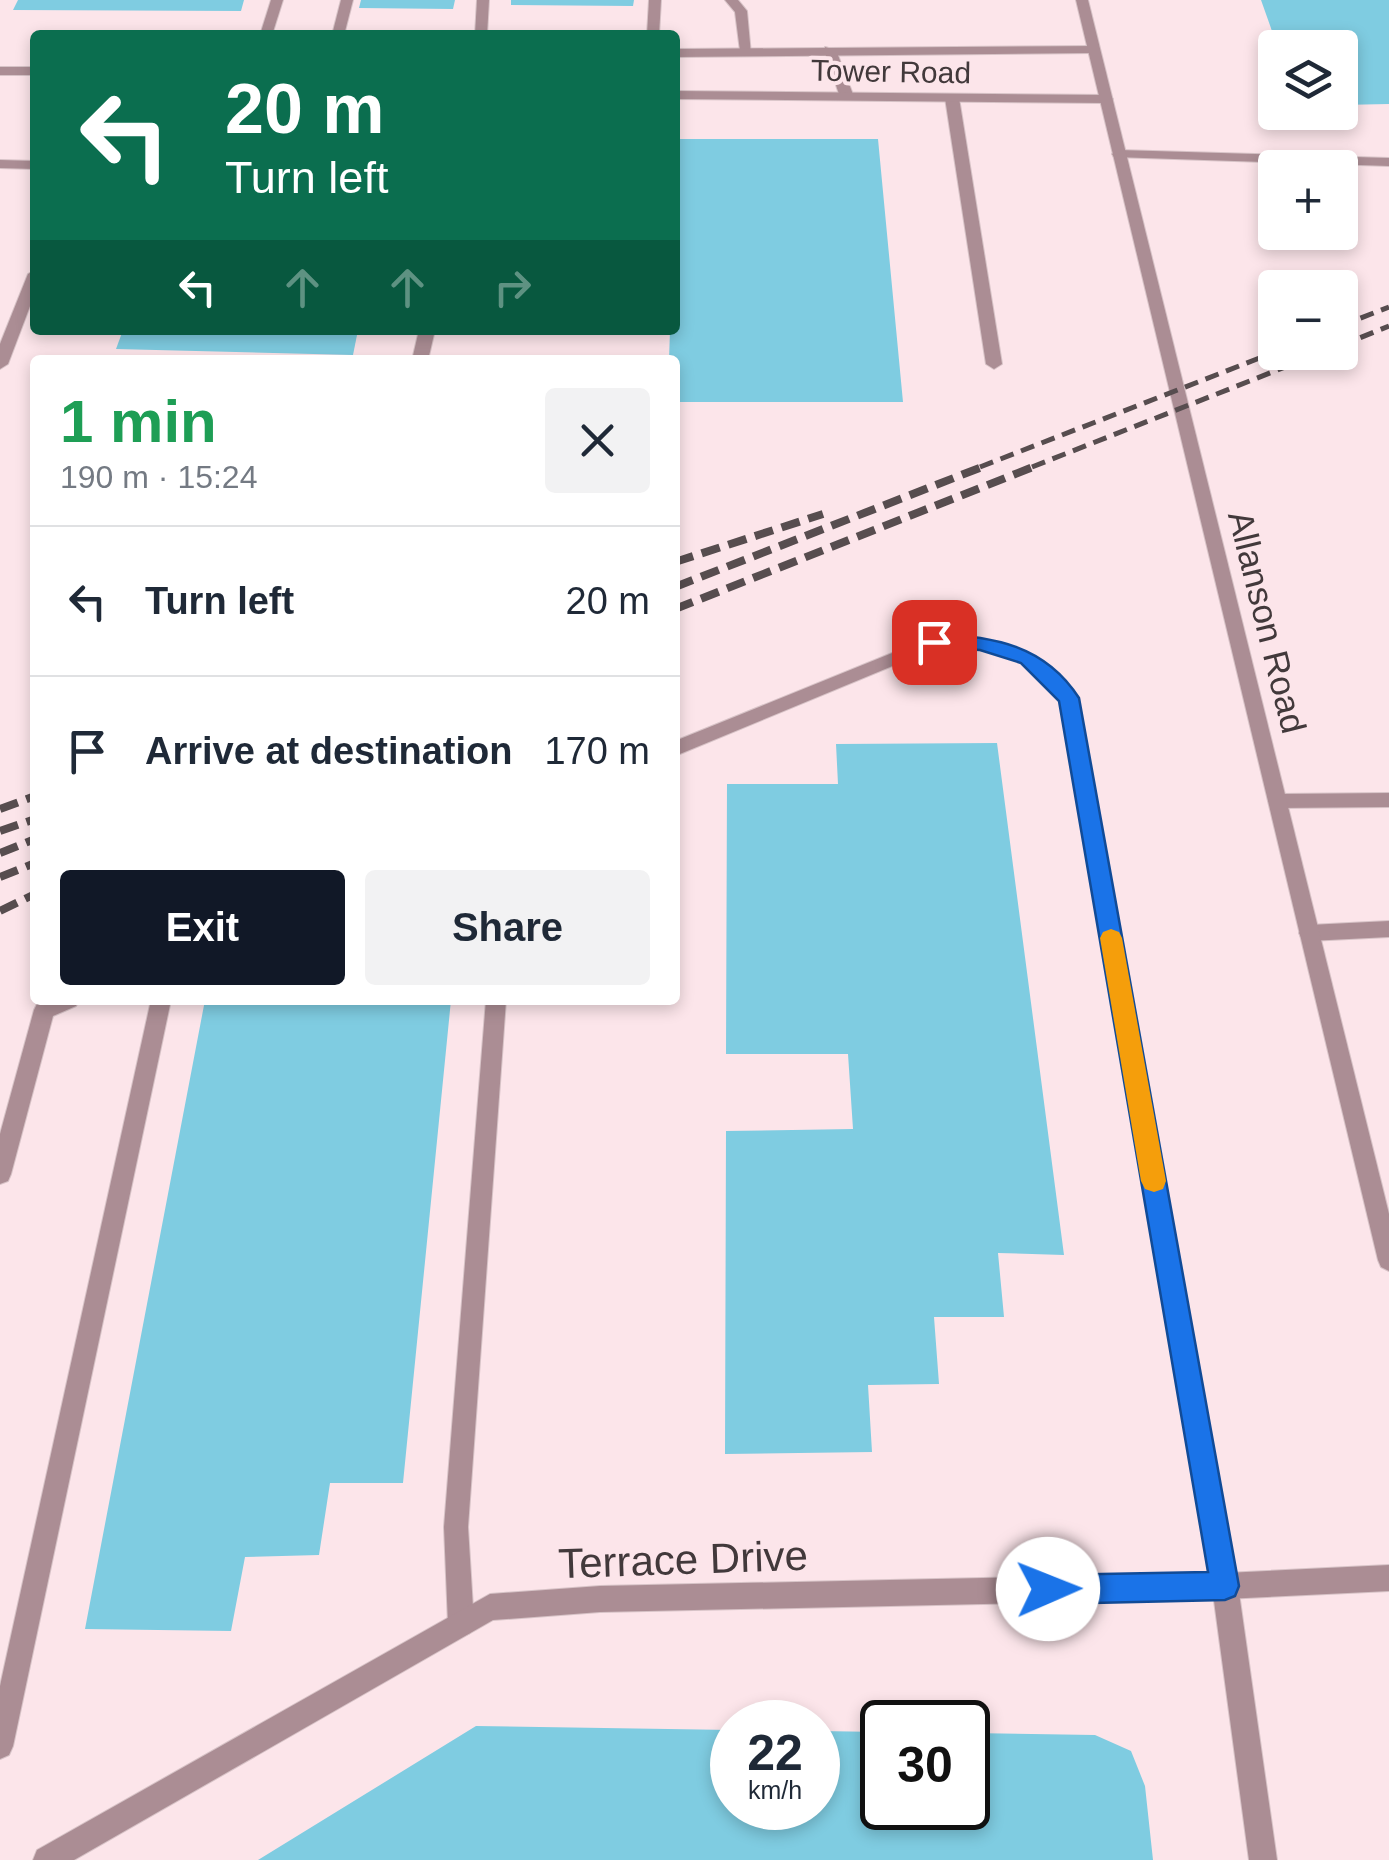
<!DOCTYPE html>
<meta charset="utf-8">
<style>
:root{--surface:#fff;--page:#f2f2f3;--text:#1f2937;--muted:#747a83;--line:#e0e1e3;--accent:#111827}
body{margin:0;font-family:Helvetica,sans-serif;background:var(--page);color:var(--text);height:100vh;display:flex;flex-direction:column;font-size:38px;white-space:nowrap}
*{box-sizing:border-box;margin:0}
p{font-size:32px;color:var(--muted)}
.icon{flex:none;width:55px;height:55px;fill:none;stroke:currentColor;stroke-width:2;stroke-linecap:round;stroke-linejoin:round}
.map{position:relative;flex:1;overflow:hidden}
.details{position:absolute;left:30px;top:355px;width:650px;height:650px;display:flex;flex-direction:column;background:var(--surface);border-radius:10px;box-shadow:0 5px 15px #0003}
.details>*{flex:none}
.guide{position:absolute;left:30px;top:30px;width:650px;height:305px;border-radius:10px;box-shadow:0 5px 15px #0003;background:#0b6e4f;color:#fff;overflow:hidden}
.tools{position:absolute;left:1258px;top:30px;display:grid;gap:20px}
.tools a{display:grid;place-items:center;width:100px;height:100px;border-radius:10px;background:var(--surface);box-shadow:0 5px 15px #0003;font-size:50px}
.speed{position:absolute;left:710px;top:1700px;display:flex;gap:20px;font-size:50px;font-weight:700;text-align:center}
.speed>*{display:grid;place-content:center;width:130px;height:130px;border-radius:50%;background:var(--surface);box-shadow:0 5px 15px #0003;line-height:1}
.speed small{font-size:25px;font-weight:400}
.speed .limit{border:5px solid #111;border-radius:15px;background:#fff;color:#111}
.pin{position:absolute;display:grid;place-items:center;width:85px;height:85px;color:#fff;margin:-42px;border-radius:20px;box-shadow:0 5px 15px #0006}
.me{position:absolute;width:110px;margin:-55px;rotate:89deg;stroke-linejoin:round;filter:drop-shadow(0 0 8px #0008)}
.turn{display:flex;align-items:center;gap:35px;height:210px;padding:0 30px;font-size:45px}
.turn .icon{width:130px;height:130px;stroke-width:2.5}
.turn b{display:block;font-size:70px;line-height:85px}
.lanes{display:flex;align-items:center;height:95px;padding:0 30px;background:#0003;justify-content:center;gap:50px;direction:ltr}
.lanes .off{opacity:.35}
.round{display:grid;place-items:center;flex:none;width:105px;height:105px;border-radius:10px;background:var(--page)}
.head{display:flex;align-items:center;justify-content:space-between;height:170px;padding:0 30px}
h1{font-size:60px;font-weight:700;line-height:75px;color:#1e9e55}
.action{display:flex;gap:20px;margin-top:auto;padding:20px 30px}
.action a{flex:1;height:115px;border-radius:10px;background:var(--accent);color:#fff;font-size:40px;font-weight:700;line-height:115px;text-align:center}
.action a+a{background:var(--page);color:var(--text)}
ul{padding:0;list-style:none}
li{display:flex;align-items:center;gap:30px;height:150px;padding:0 30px;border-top:2px solid var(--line)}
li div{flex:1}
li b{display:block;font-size:38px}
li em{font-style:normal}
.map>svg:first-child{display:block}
</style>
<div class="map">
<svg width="1389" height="1860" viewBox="0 0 1389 1860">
<rect width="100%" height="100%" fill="#fce5ea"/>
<g fill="#7fcce1">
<path d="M 18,0 L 244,0 L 241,11 L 13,10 Z"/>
<path d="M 361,0 L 455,0 L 453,9 L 359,8 Z"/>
<path d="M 511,0 L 634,0 L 633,6 L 511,5 Z"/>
<path d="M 1261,0 L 1389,0 L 1389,104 L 1340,105 L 1340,48 L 1278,48 Z"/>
<path d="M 675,139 L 878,139 L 903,402 L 675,402 L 675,360 L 669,360 L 670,330 L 675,330 Z"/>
<path d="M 123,330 L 358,330 L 353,355 L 116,349 Z"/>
<path d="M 997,743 L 1064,1255 L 998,1253 L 1004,1317 L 934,1317 L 939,1384 L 868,1385 L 872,1452 L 725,1454 L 726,1131 L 853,1129 L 848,1054 L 726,1054 L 727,784 L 838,784 L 836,744 Z"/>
<path d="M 205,1000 L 451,1000 L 403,1483 L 330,1483 L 319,1555 L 245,1557 L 231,1631 L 85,1629 Z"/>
<path d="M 476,1726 L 732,1730 L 732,1808 L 818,1808 L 818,1731 L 882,1732 L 882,1808 L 968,1808 L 968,1733 L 1095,1735 L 1131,1751 L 1145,1786 L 1153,1860 L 258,1860 Z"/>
</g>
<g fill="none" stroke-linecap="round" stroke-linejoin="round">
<g stroke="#d7c3c7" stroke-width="2">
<g id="service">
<path d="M 271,0 L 283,0 L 272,35 L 260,35 Z"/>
<path d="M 341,0 L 353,0 L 344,35 L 332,35 Z"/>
<path d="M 477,0 L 489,0 L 487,35 L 475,35 Z"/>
<path d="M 649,0 L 661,0 L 659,35 L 647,35 Z"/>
<path d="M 725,0 L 738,0 L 747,11 L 751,54 L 740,51 L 735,12 Z"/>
<path d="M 825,47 L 836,50 L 854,97 L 852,100 L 840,97 L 824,50 Z"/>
<path d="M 952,94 L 959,98 L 1002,364 L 994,369 L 986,364 L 945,98 Z"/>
<path d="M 1119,150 L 1389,158 L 1389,166 L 1114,157 L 1112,154 Z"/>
<path d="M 0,160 L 35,161 L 35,169 L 0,168 Z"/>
<path d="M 35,270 L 35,293 L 8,364 L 0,369 L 0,344 L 28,274 Z"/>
<path d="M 419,330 L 435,330 L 428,360 L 412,360 Z"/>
<path d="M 934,636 C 995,637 1041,644 1078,698 L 1238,1586 L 1277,1860 L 1249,1860 L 1212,1586 L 1060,701 L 1022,663 L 980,649 L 936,648 L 675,756 L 675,741 Z"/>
<path d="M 1389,793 L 1389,807 L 1277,808 L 1268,801 L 1277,794 Z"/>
<path d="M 1389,921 L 1389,937 L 1309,941 L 1302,939 L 1299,933 L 1302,927 L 1309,925 Z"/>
<path d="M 46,1000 L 79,1000 L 76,1006 L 53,1016 L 11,1174 L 8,1181 L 0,1184 L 0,1134 L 34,1010 L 37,1004 Z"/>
<path d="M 151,1000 L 171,1000 L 13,1746 L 9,1755 L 0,1759 L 0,1686 Z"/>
<path d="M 486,1000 L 506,1000 L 468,1527 L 474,1624 L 470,1633 L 461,1637 L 452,1633 L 448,1624 L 444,1527 Z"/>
</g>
</g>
<g stroke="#d7c3c7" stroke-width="2">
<g id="minor">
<path d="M 1098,46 L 1099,49 L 1093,53 L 675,57 L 675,49 Z"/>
<rect x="0" y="67" width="35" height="8"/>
<path d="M 675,91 L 1106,95 L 1113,99 L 1106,103 L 675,99 Z"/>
<path d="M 1389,1565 L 1389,1591 L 1225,1599 L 600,1612 L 493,1620 L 74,1860 L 33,1860 L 37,1850 L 490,1594 L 600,1586 L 1225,1573 Z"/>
</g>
</g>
<g stroke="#d7c3c7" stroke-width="2">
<path id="tertiary" d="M 1076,0 L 1088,0 L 1389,1214 L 1389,1271 L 1381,1267 L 1378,1260 Z"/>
</g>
<use href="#service" fill="#ab8d94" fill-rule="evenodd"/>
<use href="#minor" fill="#ab8d94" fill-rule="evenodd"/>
<use href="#tertiary" fill="#ab8d94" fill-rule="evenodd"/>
<g stroke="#574d4f" stroke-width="5" stroke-dasharray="14 8" stroke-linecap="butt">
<path d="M 1340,326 L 1389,307"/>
<path d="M 1340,346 L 1389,326"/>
<path d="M 980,467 L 1275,352"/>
<path d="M 1032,467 L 1323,352"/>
</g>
<g stroke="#574d4f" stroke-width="8" stroke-dasharray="19 9" stroke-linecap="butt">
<path d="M 675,562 L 823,514"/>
<path d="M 675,587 L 987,465"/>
<path d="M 675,609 L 1038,465"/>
<path d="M 0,809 L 35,796"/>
<path d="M 0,831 L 35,819"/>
<path d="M 0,853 L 35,839"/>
<path d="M 0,877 L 35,863"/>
<path d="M 0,911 L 35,894"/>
</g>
</g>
<path fill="#1a73e8" stroke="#114b97" stroke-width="2.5" d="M 934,634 C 993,636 1045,645 1079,698 L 1239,1586 L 1235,1596 L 1225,1600 L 1048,1604 L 1038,1599 L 1034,1589 L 1038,1579 L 1048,1575 L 1208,1572 L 1059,701 L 1021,663 L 980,650 L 927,647 L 927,636 Z"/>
<path fill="#f59e0b" d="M 1111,929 L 1119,932 L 1122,938 L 1166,1181 L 1163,1189 L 1154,1192 L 1145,1189 L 1141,1181 L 1100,938 L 1103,932 Z"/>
<g text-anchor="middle" stroke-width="8" stroke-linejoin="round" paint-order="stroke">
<g font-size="30" fill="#42393b" stroke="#fce5ea">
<text transform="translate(891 72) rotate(1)" y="10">Tower Road</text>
</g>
<g font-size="35" fill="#42393b" stroke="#fce5ea">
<text transform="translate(1267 622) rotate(76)" y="12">Allanson Road</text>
</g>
<g font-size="42" fill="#42393b" stroke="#fce5ea">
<text transform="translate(683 1559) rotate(-2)" y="15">Terrace Drive</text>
</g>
</g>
</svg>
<div class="tools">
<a><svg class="icon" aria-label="layers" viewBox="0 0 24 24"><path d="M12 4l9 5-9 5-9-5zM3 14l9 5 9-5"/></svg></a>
<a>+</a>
<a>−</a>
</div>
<div class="speed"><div>22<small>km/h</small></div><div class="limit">30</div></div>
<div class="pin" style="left:934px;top:642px;background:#d93025"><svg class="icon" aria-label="arrive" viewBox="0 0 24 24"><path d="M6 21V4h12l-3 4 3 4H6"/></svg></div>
<svg class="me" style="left:1048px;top:1589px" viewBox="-20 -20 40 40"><circle r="19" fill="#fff"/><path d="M0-13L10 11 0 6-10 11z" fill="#1a73e8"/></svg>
<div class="guide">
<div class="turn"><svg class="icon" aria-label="left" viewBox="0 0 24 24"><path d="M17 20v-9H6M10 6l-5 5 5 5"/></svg><div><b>20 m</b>Turn left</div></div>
<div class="lanes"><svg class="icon" aria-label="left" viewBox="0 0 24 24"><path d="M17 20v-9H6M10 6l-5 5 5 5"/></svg><svg class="icon off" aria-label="ahead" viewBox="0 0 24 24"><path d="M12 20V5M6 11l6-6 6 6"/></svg><svg class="icon off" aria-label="ahead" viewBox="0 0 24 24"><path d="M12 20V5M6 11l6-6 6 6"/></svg><svg class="icon off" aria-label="right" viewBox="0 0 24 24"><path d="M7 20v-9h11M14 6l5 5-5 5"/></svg></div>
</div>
<section class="details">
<div class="head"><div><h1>1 min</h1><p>190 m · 15:24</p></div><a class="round"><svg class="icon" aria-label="close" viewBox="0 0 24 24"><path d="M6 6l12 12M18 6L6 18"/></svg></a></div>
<ul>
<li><svg class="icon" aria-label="left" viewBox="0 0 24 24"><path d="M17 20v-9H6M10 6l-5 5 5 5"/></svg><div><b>Turn left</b></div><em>20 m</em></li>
<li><svg class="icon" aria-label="arrive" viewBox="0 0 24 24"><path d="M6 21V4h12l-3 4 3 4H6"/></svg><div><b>Arrive at destination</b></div><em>170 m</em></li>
</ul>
<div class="action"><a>Exit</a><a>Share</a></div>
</section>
</div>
